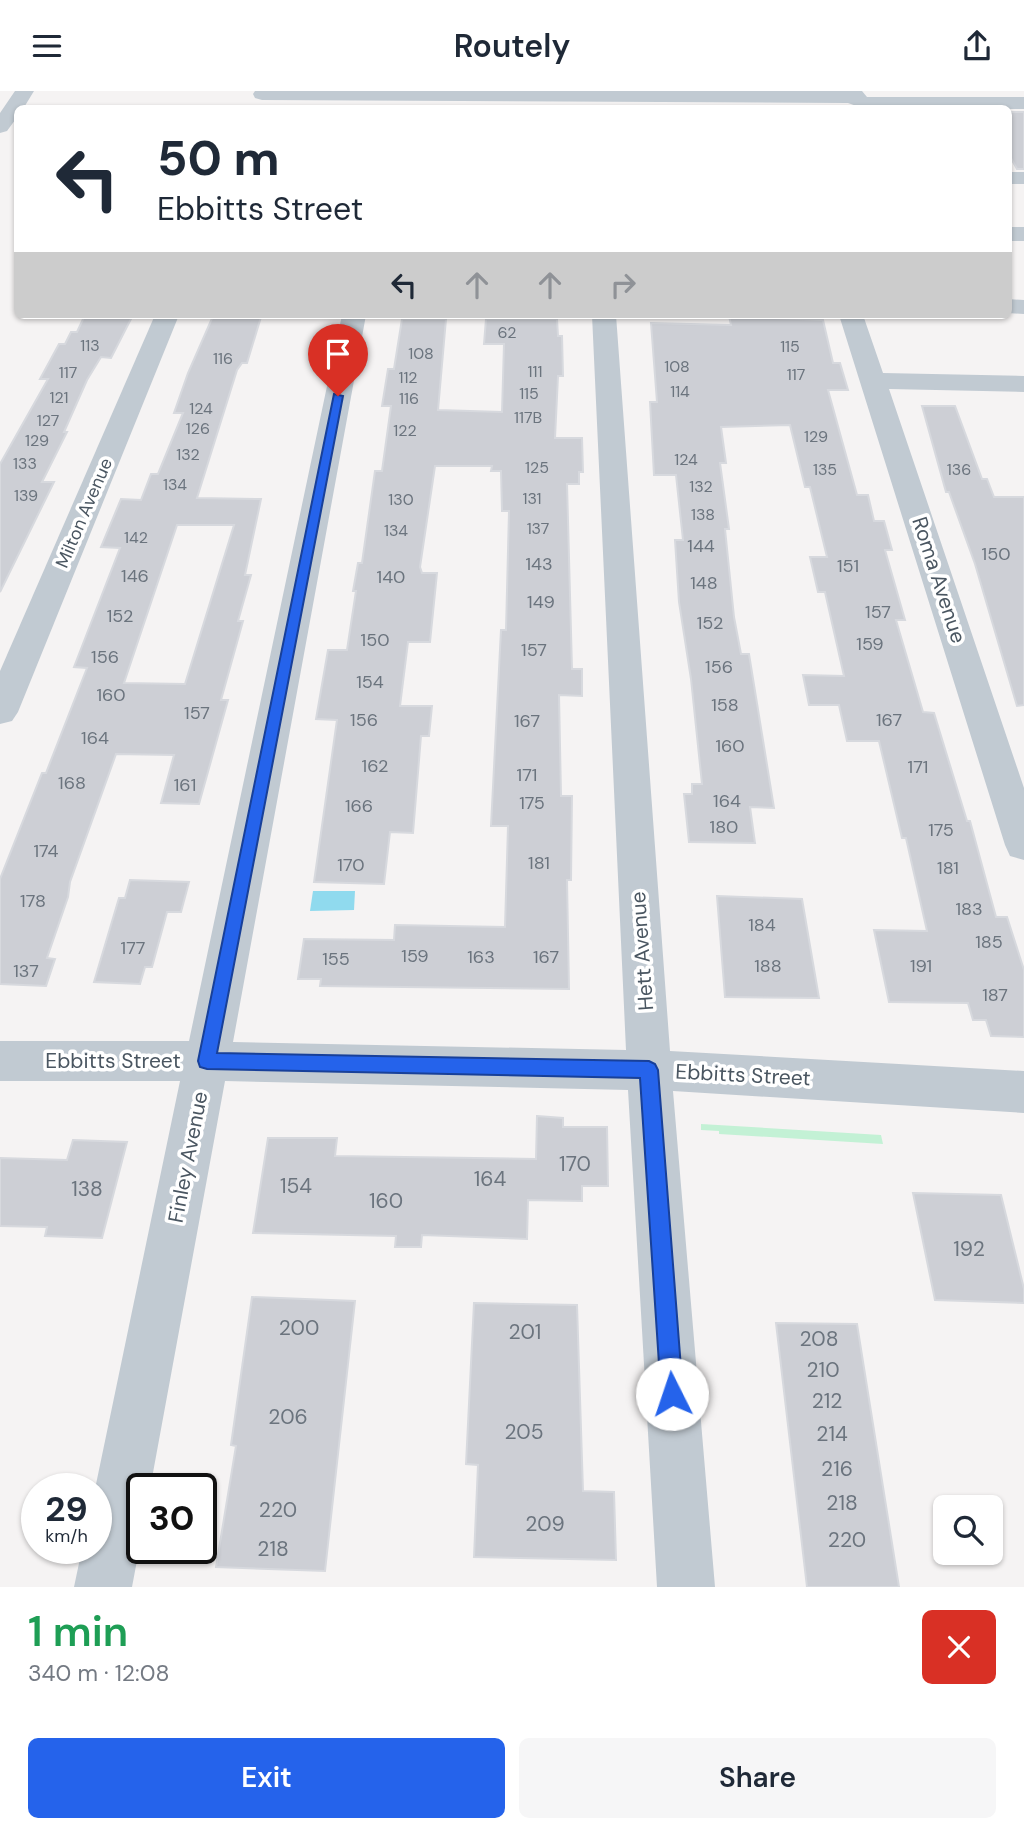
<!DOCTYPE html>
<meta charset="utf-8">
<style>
:root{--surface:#fff;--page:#f6f6f7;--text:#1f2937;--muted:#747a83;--accent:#2563eb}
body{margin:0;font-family:"DM Sans",sans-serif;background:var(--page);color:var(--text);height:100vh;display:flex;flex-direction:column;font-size:26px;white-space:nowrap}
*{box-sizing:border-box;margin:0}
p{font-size:23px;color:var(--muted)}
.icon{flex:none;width:38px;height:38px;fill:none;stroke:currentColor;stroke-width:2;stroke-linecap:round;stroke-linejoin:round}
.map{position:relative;height:1496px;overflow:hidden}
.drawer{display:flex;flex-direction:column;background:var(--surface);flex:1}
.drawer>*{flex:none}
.top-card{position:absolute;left:14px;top:14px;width:998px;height:214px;border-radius:10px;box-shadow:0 2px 5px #0004;background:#fff;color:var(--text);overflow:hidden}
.buttons{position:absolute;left:933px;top:1404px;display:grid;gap:14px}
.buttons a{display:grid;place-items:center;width:70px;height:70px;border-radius:10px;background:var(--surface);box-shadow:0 2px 5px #0004;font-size:35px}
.speed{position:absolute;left:21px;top:1382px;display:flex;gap:14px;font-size:35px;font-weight:700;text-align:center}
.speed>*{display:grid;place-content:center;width:91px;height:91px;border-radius:50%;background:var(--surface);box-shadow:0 2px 5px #0004;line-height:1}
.speed small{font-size:18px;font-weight:400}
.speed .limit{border:4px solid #111;border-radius:10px;background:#fff;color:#111}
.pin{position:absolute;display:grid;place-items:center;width:60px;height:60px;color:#fff;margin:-72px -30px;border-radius:50% 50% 50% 0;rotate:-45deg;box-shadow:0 0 7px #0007}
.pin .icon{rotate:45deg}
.me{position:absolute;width:77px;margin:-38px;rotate:356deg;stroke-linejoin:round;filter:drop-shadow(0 0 5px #0008)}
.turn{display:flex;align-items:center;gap:24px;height:147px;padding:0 28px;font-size:32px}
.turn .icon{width:91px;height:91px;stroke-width:2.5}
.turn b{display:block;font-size:49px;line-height:60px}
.lanes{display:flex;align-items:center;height:66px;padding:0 28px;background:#0003;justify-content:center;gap:35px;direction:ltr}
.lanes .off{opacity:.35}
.round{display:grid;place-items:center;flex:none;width:74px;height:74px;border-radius:10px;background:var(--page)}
.overview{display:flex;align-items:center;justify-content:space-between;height:119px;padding:0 28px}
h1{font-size:42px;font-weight:600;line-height:52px;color:#1e9e55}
.button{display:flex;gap:14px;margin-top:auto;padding:14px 28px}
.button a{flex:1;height:80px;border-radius:10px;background:var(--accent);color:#fff;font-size:28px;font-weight:600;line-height:80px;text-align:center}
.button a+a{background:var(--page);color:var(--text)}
header{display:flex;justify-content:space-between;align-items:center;height:91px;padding:0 28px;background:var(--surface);font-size:32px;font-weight:600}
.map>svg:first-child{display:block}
</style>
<header><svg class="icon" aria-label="menu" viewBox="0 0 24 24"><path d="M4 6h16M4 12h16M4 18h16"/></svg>Routely<svg class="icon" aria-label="share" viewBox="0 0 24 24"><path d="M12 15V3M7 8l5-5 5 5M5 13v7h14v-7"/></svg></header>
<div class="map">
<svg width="1024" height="1496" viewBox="0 0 1024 1496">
<rect width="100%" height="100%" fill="#f5f3f3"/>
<path fill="#c3f1d5" d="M 701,1033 L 881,1044 L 883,1053 L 719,1043 L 719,1040 L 701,1039 Z"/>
<path fill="#90daee" d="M 313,800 L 355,800 L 354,819 L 310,820 Z"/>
<g fill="#cdcfd5" stroke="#d7d9de" stroke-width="2" fill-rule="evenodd">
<path d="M 1008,21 L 1024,21 L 1024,78 L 1017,78 L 1008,62 Z"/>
<path d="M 94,224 L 133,224 L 111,267 L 101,266 L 87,289 L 64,341 L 67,341 L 42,391 L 54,391 L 0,501 L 0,373 L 48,288 L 40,288 L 59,253 L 65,253 L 71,241 L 77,241 L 84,226 Z"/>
<path d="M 213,225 L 261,226 L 247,272 L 242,272 L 237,279 L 197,407 L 261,408 L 245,484 L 251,484 L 238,530 L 243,530 L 221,609 L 228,609 L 199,713 L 161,712 L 174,664 L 116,663 L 70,791 L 68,806 L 47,867 L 55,868 L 46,895 L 0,893 L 0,788 L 42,682 L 46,682 L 87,577 L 74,576 L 120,457 L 101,456 L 121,408 L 141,409 L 151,383 L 158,383 L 183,322 L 174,322 L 188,282 ZM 177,434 L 234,434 L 185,593 L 124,592 Z"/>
<path d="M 729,225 L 823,229 L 833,272 L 840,272 L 848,299 L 828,299 L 857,404 L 868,404 L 874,430 L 884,430 L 892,459 L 885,459 L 905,529 L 896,529 L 923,621 L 934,622 L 967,730 L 970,730 L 996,826 L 1007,826 L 1024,879 L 1024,946 L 991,945 L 986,929 L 973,929 L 968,912 L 889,911 L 874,839 L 927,840 L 906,747 L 902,747 L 879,650 L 847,650 L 839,614 L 809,614 L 803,584 L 844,585 L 825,501 L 818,501 L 810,466 L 827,466 L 810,396 L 805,396 L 790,334 L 721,336 L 726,372 L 720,372 L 729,438 L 725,438 L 734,526 L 741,563 L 749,563 L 774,717 L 750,716 L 755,752 L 689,751 L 684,703 L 692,703 L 692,693 L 702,693 L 691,588 L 679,511 L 675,449 L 683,449 L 676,384 L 654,384 L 650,311 L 657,311 L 651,232 L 731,234 Z"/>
<path d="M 402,228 L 446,228 L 438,319 L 502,321 L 504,253 L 484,253 L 486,228 L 557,228 L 558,245 L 562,245 L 563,285 L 558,285 L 555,347 L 582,347 L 583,381 L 579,381 L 579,393 L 567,393 L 572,578 L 582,578 L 582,605 L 559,604 L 561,705 L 572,705 L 571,789 L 567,789 L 569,898 L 320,895 L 321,888 L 298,888 L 304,848 L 394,849 L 395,834 L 505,836 L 508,735 L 491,735 L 501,539 L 506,539 L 509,420 L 502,420 L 501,380 L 491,380 L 492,375 L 435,375 L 420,476 L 422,482 L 437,482 L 430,551 L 408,551 L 400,615 L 432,615 L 429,645 L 421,645 L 413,742 L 390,741 L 384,793 L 314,791 L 337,629 L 316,628 L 328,559 L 347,559 L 356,500 L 353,500 L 358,472 L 362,472 L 375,380 L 382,380 L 391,315 L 382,315 L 388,278 L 394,278 Z"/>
<path d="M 922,315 L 955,315 L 982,388 L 987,388 L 994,406 L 1024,406 L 1024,614 L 1017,615 L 975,473 L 949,401 L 946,401 Z"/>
<path d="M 130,789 L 189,791 L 181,821 L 167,821 L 152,876 L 145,876 L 140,893 L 94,891 L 119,807 L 125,807 Z"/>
<path d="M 717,805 L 802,808 L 819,907 L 725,906 Z"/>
<path d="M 537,1025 L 563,1027 L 563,1036 L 607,1036 L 608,1095 L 582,1095 L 582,1110 L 528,1109 L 527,1148 L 422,1144 L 421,1156 L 395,1156 L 396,1145 L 253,1142 L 268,1047 L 337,1047 L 335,1065 L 536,1068 Z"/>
<path d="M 73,1049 L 127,1051 L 102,1147 L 45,1145 L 47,1136 L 0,1135 L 0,1067 L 67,1069 Z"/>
<path d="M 913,1102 L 1001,1104 L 1024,1198 L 1024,1212 L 935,1209 Z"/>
<path d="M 252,1206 L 355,1210 L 325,1480 L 216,1476 L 236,1355 L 231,1354 Z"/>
<path d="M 474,1212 L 577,1214 L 583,1400 L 614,1401 L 616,1469 L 474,1466 L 478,1374 L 466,1373 Z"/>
<path d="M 776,1232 L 857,1233 L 899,1496 L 807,1496 Z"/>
</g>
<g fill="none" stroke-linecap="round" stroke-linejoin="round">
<g fill="#c1cad2" fill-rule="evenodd">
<path d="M 15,0 L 34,0 L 23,18 L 18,18 L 18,25 L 7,40 L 0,42 L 0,22 Z"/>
<path d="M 255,0 L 862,0 L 867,6 L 1024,6 L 1024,18 L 865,18 L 848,12 L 262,9 L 255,7 L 253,3 Z"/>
<rect x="1008" y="81" width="16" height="12"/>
<rect x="1008" y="136" width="16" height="14"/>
<path d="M 1008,208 L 1024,209 L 1024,223 L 1008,222 Z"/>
<path d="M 155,224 L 179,224 L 18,621 L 12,630 L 0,633 L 0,580 Z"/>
<path d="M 342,224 L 366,224 L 233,951 L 626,959 L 592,224 L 616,224 L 670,960 L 1024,980 L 1024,1022 L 673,1000 L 715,1496 L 657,1496 L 628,999 L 225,990 L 150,1398 L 142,1398 L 142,1443 L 132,1496 L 74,1496 L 82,1458 L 96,1458 L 95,1398 L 180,990 L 0,990 L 0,950 L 189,950 Z"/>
<path d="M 839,224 L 863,224 L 883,282 L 1024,285 L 1024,301 L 889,298 L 1024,697 L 1024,769 L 1010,765 L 1005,754 Z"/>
</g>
</g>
<path fill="#2563eb" stroke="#184099" stroke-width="2" d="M 334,303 L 343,305 L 217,962 L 649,970 L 655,973 L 658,979 L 683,1303 L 680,1310 L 672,1313 L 664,1310 L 661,1303 L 640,987 L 207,978 L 200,976 L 198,970 Z"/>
<g text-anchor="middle" stroke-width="7" stroke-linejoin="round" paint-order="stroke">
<g font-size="16" fill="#6b747e">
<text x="507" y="247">62</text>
<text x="90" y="260">113</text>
<text x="790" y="261">115</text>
<text x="421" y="268">108</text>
<text x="223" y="273">116</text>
<text x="677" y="281">108</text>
<text x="535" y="286">111</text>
<text x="68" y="287">117</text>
<text x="796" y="289">117</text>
<text x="408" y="292">112</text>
<text x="680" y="306">114</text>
<text x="529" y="308">115</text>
<text x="59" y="312">121</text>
<text x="409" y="313">116</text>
<text x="201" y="323">124</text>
<text x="528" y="332">117B</text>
<text x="48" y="335">127</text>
<text x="198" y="343">126</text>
<text x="405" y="345">122</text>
<text x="816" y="351">129</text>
<text x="37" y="355">129</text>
<text x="188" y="369">132</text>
<text x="686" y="374">124</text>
<text x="25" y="378">133</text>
<text x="537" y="382">125</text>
<text x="825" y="384">135</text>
<text x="959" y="384">136</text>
<text x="175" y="399">134</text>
<text x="701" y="401">132</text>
<text x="26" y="410">139</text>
<text x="532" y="413">131</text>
<text x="401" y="414">130</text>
<text x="703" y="429">138</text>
<text x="538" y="443">137</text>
<text x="396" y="445">134</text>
<text x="136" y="452">142</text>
</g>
<g font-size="18" fill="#4a5661" stroke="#fff">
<text transform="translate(84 422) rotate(-67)" y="6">Milton Avenue</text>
</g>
<g font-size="18" fill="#6b747e">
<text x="701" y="461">144</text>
<text x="996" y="469">150</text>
<text x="539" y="479">143</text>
<text x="848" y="481">151</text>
<text x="135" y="491">146</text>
<text x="391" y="492">140</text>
<text x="704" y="498">148</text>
<text x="541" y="517">149</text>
<text x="878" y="527">157</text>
<text x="120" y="531">152</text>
<text x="710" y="538">152</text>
<text x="375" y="555">150</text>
<text x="870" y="559">159</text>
<text x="534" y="565">157</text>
<text x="105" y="572">156</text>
<text x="719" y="582">156</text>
<text x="370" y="597">154</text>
<text x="111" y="610">160</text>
<text x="725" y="620">158</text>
<text x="197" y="628">157</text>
<text x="364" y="635">156</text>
<text x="889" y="635">167</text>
<text x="527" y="636">167</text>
<text x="95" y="653">164</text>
<text x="730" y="661">160</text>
<text x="375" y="681">162</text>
<text x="918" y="682">171</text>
<text x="527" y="690">171</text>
<text x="72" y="698">168</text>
<text x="185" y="700">161</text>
<text x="727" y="716">164</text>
<text x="532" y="718">175</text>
<text x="359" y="721">166</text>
<text x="724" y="742">180</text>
<text x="941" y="745">175</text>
<text x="46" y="766">174</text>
<text x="539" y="778">181</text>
<text x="351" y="780">170</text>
<text x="948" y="783">181</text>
<text x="33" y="816">178</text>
<text x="969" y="824">183</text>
<text x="762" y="840">184</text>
<text x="989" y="857">185</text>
<text x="133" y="863">177</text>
<text x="415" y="871">159</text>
<text x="481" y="872">163</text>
<text x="546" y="872">167</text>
<text x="336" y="874">155</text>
<text x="768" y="881">188</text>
<text x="921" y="881">191</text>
<text x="26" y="886">137</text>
<text x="995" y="910">187</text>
</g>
<g font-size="21" fill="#4a5661" stroke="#fff">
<text transform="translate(939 489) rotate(72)" y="7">Roma Avenue</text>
<text transform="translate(642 860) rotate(-94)" y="7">Hett Avenue</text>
<text x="113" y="977">Ebbitts Street</text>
<text transform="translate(743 984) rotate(3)" y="7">Ebbitts Street</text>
<text transform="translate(188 1066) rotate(-79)" y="7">Finley Avenue</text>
</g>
<g font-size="21" fill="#6b747e">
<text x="575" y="1080">170</text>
<text x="490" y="1095">164</text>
<text x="296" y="1102">154</text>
<text x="87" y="1105">138</text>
<text x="386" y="1117">160</text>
<text x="969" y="1165">192</text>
<text x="299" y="1244">200</text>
<text x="525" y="1248">201</text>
<text x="819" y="1255">208</text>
<text x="823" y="1286">210</text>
<text x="827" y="1317">212</text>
<text x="288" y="1333">206</text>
<text x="524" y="1348">205</text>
<text x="832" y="1350">214</text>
<text x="837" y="1385">216</text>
<text x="842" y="1419">218</text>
<text x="278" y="1426">220</text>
<text x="545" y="1440">209</text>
<text x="847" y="1456">220</text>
<text x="273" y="1465">218</text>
</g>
</g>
</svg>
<div class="buttons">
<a><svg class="icon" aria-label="search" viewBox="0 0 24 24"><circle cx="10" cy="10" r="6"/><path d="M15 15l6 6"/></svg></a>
</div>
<div class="speed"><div>29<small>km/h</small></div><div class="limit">30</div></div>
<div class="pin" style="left:338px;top:305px;background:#d93025"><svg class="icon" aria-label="arrive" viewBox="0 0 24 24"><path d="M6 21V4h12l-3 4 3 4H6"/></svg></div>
<svg class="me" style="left:672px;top:1303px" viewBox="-20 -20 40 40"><circle r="19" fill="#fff"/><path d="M0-13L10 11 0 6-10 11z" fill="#2563eb"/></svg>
<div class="top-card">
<div class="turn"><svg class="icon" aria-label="left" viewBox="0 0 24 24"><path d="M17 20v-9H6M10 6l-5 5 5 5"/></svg><div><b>50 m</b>Ebbitts Street</div></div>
<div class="lanes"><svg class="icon" aria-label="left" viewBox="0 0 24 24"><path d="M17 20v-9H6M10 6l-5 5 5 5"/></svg><svg class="icon off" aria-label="ahead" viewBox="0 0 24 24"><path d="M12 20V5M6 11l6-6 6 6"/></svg><svg class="icon off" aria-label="ahead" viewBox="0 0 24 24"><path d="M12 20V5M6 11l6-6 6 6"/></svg><svg class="icon off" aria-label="right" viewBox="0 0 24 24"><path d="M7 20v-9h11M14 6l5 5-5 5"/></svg></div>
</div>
</div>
<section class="drawer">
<div class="overview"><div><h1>1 min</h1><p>340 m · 12:08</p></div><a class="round" style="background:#d93025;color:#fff"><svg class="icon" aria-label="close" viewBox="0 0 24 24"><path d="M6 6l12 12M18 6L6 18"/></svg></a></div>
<div class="button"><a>Exit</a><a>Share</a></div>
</section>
